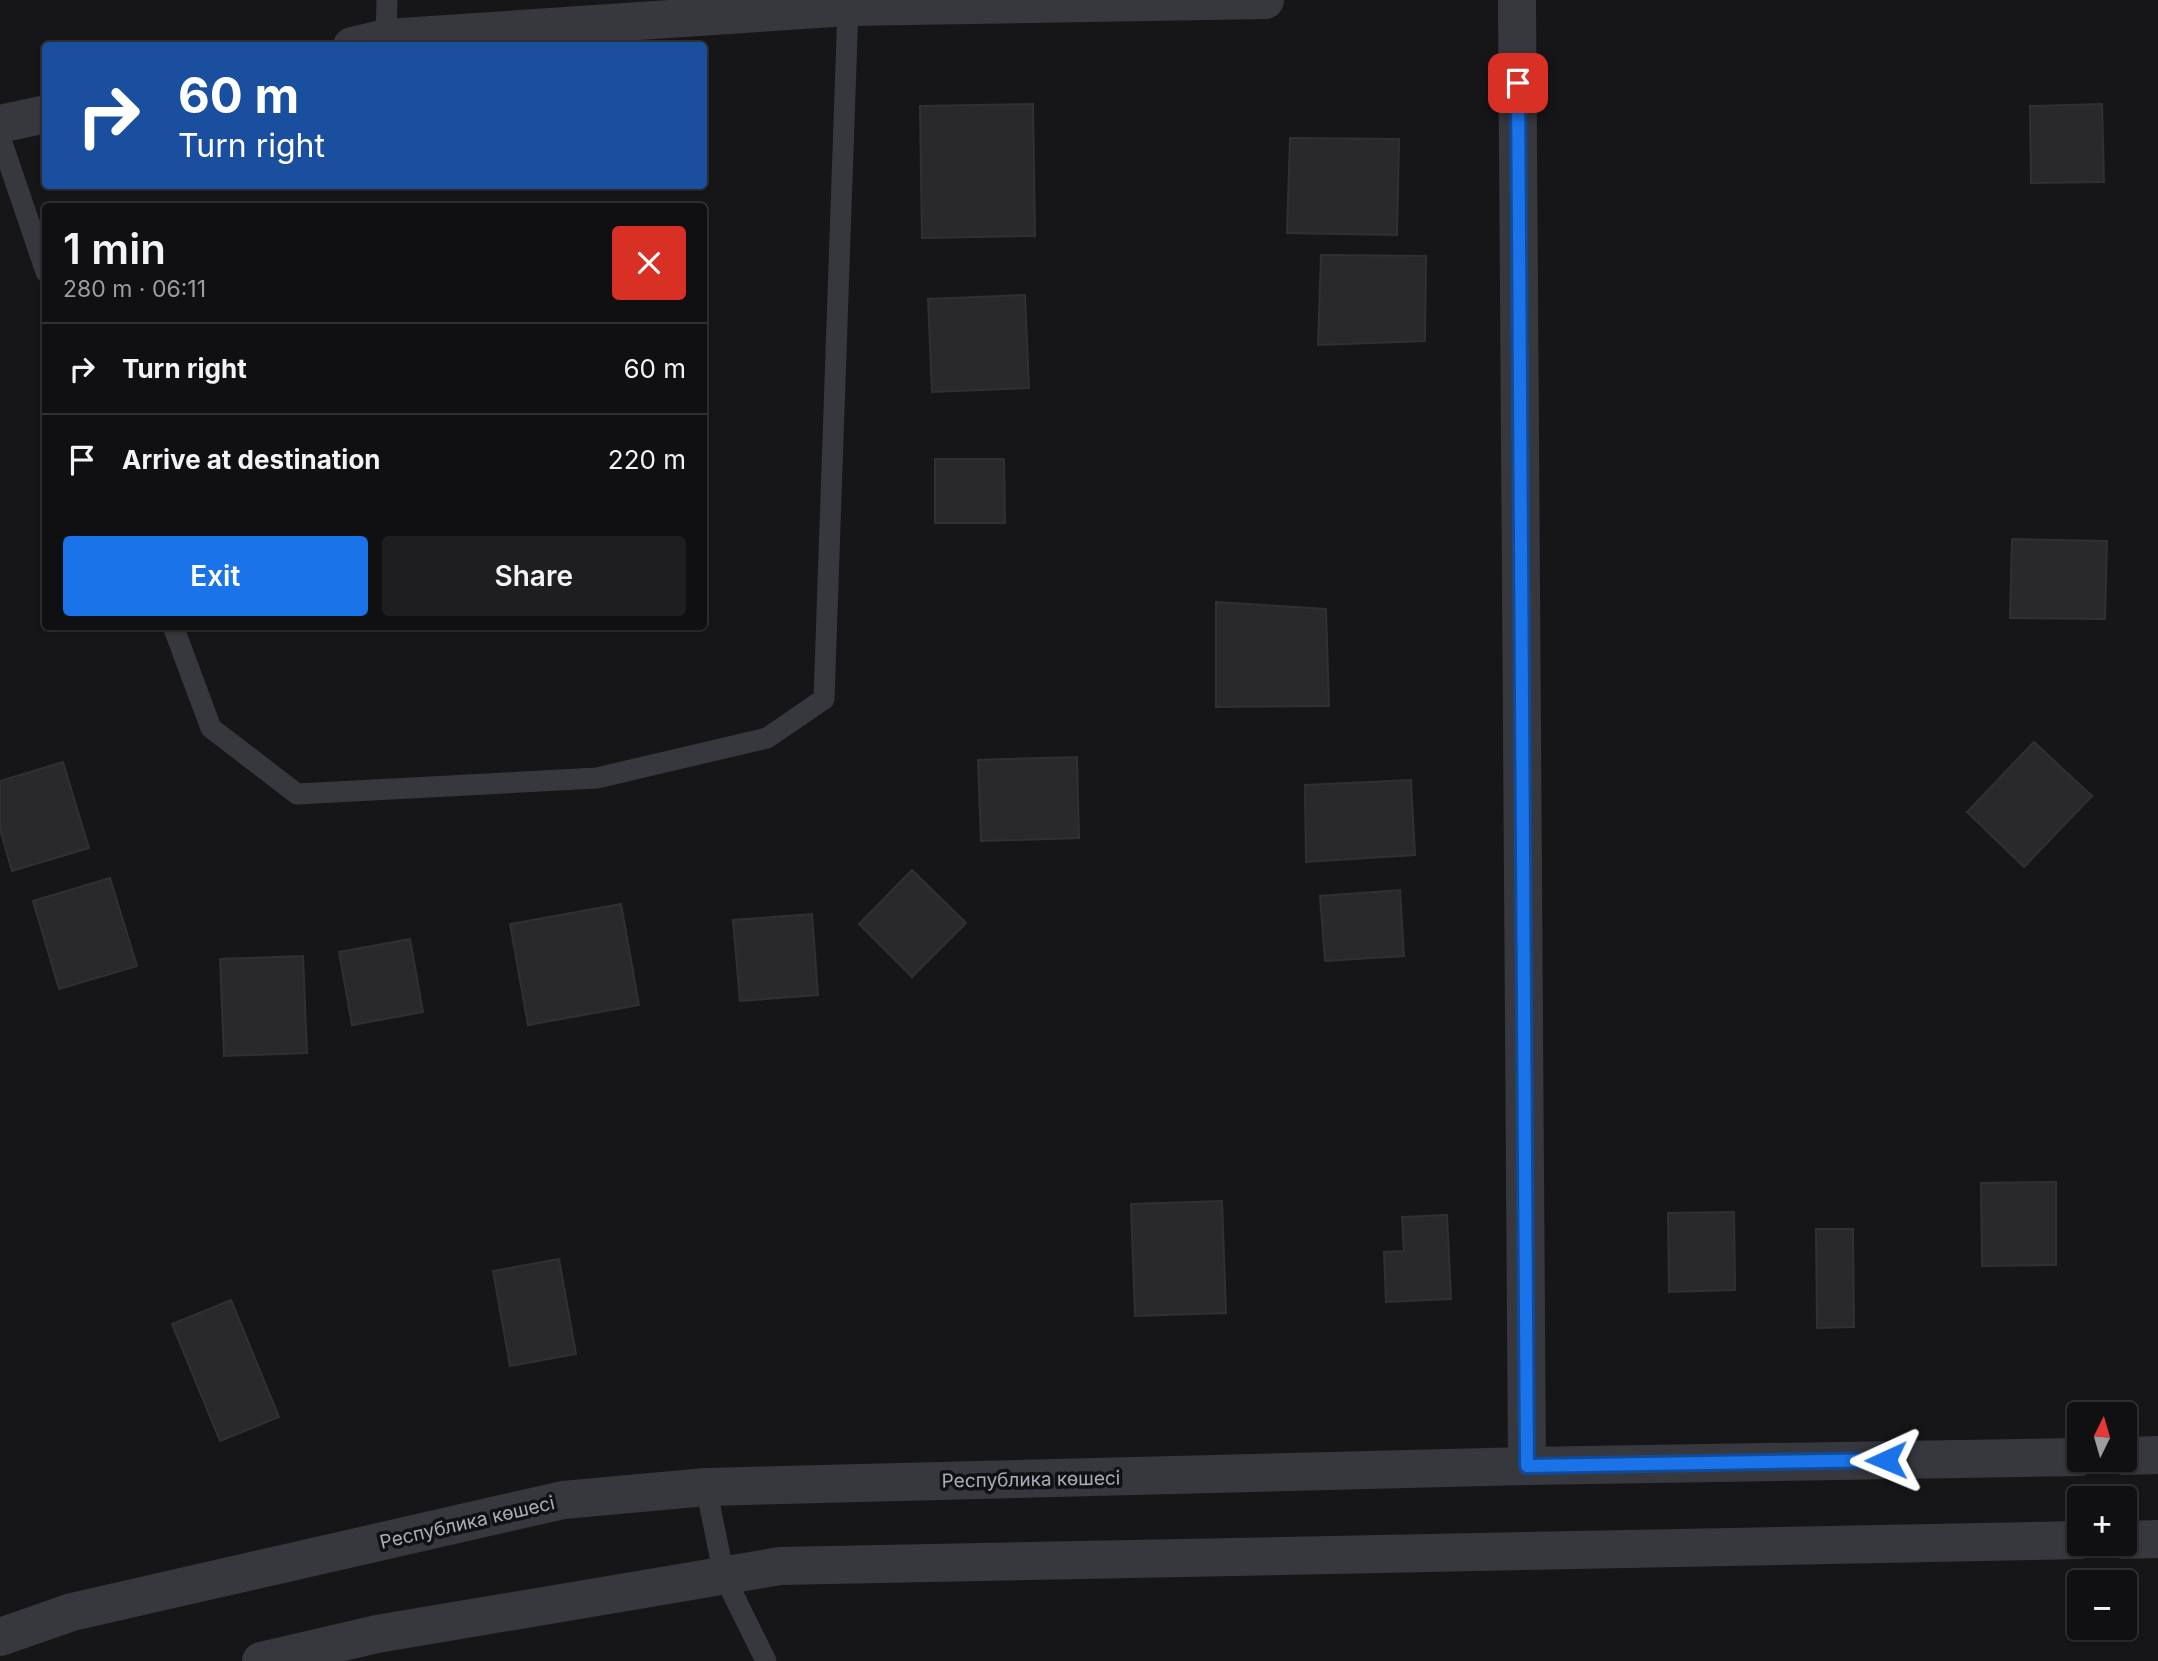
<!DOCTYPE html>
<meta charset="utf-8">
<style>
:root{--surface:#101012;--page:#1e1e20;--text:#f1f3f6;--muted:#9c9d9f;--line:#303032;--accent:#1a73e8}
body{margin:0;font-family:Inter,sans-serif;background:var(--page);color:var(--text);height:100vh;display:flex;flex-direction:column;font-size:26px;white-space:nowrap}
*{box-sizing:border-box;margin:0}
p{font-size:23px;color:var(--muted)}
.icon{flex:none;width:38px;height:38px;fill:none;stroke:currentColor;stroke-width:2;stroke-linecap:round;stroke-linejoin:round}
.map{position:relative;flex:1;overflow:hidden}
.sheet{position:absolute;left:42px;top:203px;width:665px;height:427px;display:flex;flex-direction:column;background:var(--surface);border-radius:7px;box-shadow:0 2px 5px #0004,0 0 0 2px var(--line)}
.sheet>*{flex:none}
.hud{position:absolute;left:42px;top:42px;width:665px;height:147px;border-radius:7px;box-shadow:0 2px 5px #0004,0 0 0 2px var(--line);background:#1a4fa0;color:#fff;overflow:hidden}
.needle{width:46px;rotate:5deg}
.controls{position:absolute;left:2067px;top:1402px;display:grid;gap:14px}
.controls a{display:grid;place-items:center;width:70px;height:70px;border-radius:7px;background:var(--surface);box-shadow:0 2px 5px #0004,0 0 0 2px var(--line);font-size:35px}
.pin{position:absolute;display:grid;place-items:center;width:60px;height:60px;color:#fff;margin:-30px;border-radius:14px;box-shadow:0 4px 10px #0006}
.me{position:absolute;width:77px;margin:-38px;rotate:269deg;stroke-linejoin:round;filter:drop-shadow(0 0 5px #0008)}
.turn{display:flex;align-items:center;gap:24px;height:147px;padding:0 21px;font-size:32px}
.turn .icon{width:91px;height:91px;stroke-width:2.5}
.turn b{display:block;font-size:49px;line-height:60px}
.round{display:grid;place-items:center;flex:none;width:74px;height:74px;border-radius:7px;background:var(--page)}
.head{display:flex;align-items:center;justify-content:space-between;height:119px;padding:0 21px}
h1{font-size:42px;font-weight:600;line-height:52px}
.primary-button{display:flex;gap:14px;margin-top:auto;padding:14px 21px}
.primary-button a{flex:1;height:80px;border-radius:7px;background:var(--accent);color:#fff;font-size:28px;font-weight:600;line-height:80px;text-align:center}
.primary-button a+a{background:var(--page);color:var(--text)}
ul{padding:0;list-style:none}
li{display:flex;align-items:center;gap:21px;height:91px;padding:0 21px;border-top:2px solid var(--line)}
li div{flex:1}
li b{display:block;font-size:26px}
li em{font-style:normal}
.map>svg:first-child{display:block}
</style>
<div class="map">
<svg width="2158" height="1661" viewBox="0 0 2158 1661">
<rect width="100%" height="100%" fill="#161618"/>
<g fill="#29292c" stroke="#303034" stroke-width="2">
<path d="M 1033,104 L 1035,236 L 922,238 L 920,106 Z"/>
<path d="M 2102,104 L 2104,182 L 2031,183 L 2030,106 Z"/>
<path d="M 1290,138 L 1399,139 L 1397,235 L 1287,233 Z"/>
<path d="M 1321,255 L 1426,256 L 1425,341 L 1318,345 Z"/>
<path d="M 1025,295 L 1029,388 L 932,392 L 928,299 Z"/>
<path d="M 935,459 L 1004,459 L 1005,523 L 935,523 Z"/>
<path d="M 2012,539 L 2107,541 L 2105,619 L 2010,618 Z"/>
<path d="M 1216,602 L 1326,609 L 1329,706 L 1216,707 Z"/>
<path d="M 2034,742 L 2092,796 L 2024,867 L 1967,812 Z"/>
<path d="M 1077,757 L 1079,838 L 981,841 L 978,760 Z"/>
<path d="M 63,762 L 89,848 L 12,871 L 0,829 L 0,781 Z"/>
<path d="M 1411,780 L 1415,855 L 1306,862 L 1305,785 Z"/>
<path d="M 912,870 L 966,923 L 912,977 L 859,924 Z"/>
<path d="M 110,878 L 137,966 L 59,989 L 33,901 Z"/>
<path d="M 1400,890 L 1404,956 L 1325,961 L 1320,896 Z"/>
<path d="M 621,904 L 639,1005 L 528,1025 L 510,924 Z"/>
<path d="M 812,914 L 818,995 L 740,1001 L 733,920 Z"/>
<path d="M 410,939 L 423,1012 L 352,1025 L 339,952 Z"/>
<path d="M 303,956 L 307,1053 L 224,1056 L 220,959 Z"/>
<path d="M 2056,1182 L 2056,1265 L 1982,1266 L 1981,1183 Z"/>
<path d="M 1222,1201 L 1226,1313 L 1135,1316 L 1131,1204 Z"/>
<path d="M 1734,1212 L 1735,1290 L 1669,1292 L 1668,1213 Z"/>
<path d="M 1447,1215 L 1451,1299 L 1386,1302 L 1384,1252 L 1404,1251 L 1402,1217 Z"/>
<path d="M 1816,1229 L 1853,1229 L 1854,1327 L 1817,1328 Z"/>
<path d="M 559,1259 L 576,1354 L 510,1366 L 493,1271 Z"/>
<path d="M 231,1300 L 279,1417 L 220,1441 L 172,1324 Z"/>
</g>
<g fill="none" stroke-linecap="round" stroke-linejoin="round">
<g stroke="#37383d" stroke-width="21">
<path d="M 386,38 L 387,0"/>
<path d="M 0,137 L 46,272"/>
<path d="M 173,626 L 211,728 L 297,794 L 597,778 L 767,738 L 824,699 L 848,7"/>
<path d="M 706,1487 L 724,1576 L 766,1661"/>
</g>
<g stroke="#37383d" stroke-width="38">
<path d="M 1517,0 L 1527,1466"/>
<path d="M 352,46 L 386,38 L 848,7 L 1265,0"/>
<path d="M 0,124 L 46,114"/>
<path d="M 2124,1456 L 2158,1455"/>
<path d="M 2124,1540 L 2158,1539"/>
<path d="M 0,1637 L 72,1612 L 563,1500 L 706,1487 L 1527,1466 L 2079,1457"/>
<path d="M 261,1661 L 377,1634 L 780,1566 L 2079,1540"/>
</g>
</g>
<g fill="none" stroke-linecap="round" stroke-linejoin="round">
<g stroke="#114b97" stroke-width="18">
<path id="route" d="M 1518,83 L 1527,1466 L 1886,1460"/>
</g>
<use href="#route" stroke="#1a73e8" stroke-width="12"/>
</g>
<g text-anchor="middle" stroke-width="7" stroke-linejoin="round" paint-order="stroke">
<g font-size="19" fill="#a8adb8" stroke="#111113">
<text transform="translate(1031 1479) rotate(-1)" y="7">Республика көшесі</text>
<text transform="translate(467 1522) rotate(-13)" y="7">Республика көшесі</text>
</g>
</g>
</svg>
<div class="controls">
<a><svg class="needle" viewBox="-14 -14 28 28"><path d="M0-13l5 13h-10z" fill="#e53935"/><path d="M0 13l5-13h-10z" fill="#9c9d9f"/></svg></a>
<a>+</a>
<a>−</a>
</div>
<div class="pin" style="left:1518px;top:83px;background:#d93025"><svg class="icon" aria-label="arrive" viewBox="0 0 24 24"><path d="M6 21V4h12l-3 4 3 4H6"/></svg></div>
<svg class="me" style="left:1886px;top:1460px" viewBox="-20 -20 40 40"><path d="M0-17L14 15 0 8-14 15z" fill="#1a73e8" stroke="#fff" stroke-width="4"/></svg>
<div class="hud">
<div class="turn"><svg class="icon" aria-label="right" viewBox="0 0 24 24"><path d="M7 20v-9h11M14 6l5 5-5 5"/></svg><div><b>60 m</b>Turn right</div></div>
</div>
<section class="sheet">
<div class="head"><div><h1>1 min</h1><p>280 m · 06:11</p></div><a class="round" style="background:#d93025;color:#fff"><svg class="icon" aria-label="close" viewBox="0 0 24 24"><path d="M6 6l12 12M18 6L6 18"/></svg></a></div>
<ul>
<li><svg class="icon" aria-label="right" viewBox="0 0 24 24"><path d="M7 20v-9h11M14 6l5 5-5 5"/></svg><div><b>Turn right</b></div><em>60 m</em></li>
<li><svg class="icon" aria-label="arrive" viewBox="0 0 24 24"><path d="M6 21V4h12l-3 4 3 4H6"/></svg><div><b>Arrive at destination</b></div><em>220 m</em></li>
</ul>
<div class="primary-button"><a>Exit</a><a>Share</a></div>
</section>
</div>
